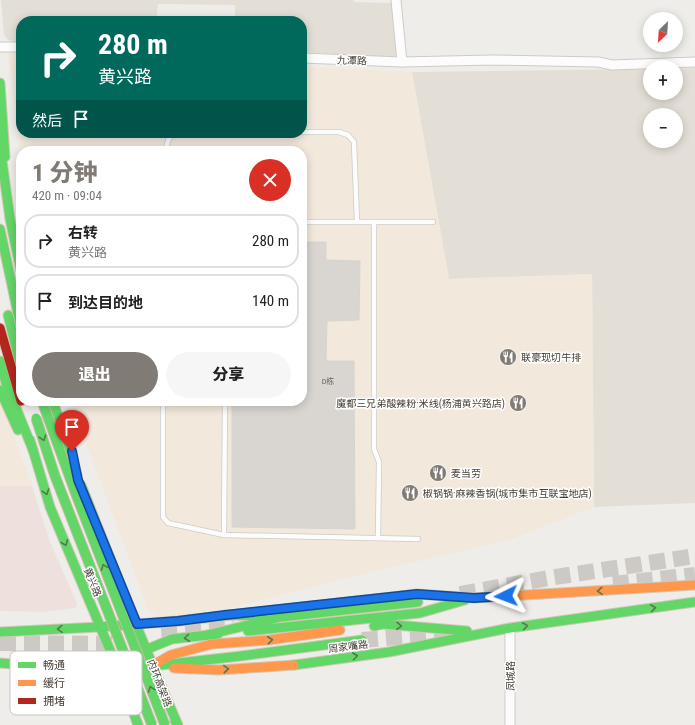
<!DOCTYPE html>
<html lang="zh">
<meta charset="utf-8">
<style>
:root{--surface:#fff;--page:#f6f6f6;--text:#222;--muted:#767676;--line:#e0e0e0;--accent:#807b74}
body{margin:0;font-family:"Roboto Condensed","Noto Sans SC",sans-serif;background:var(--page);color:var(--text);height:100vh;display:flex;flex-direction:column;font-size:15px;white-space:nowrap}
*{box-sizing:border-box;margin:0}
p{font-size:13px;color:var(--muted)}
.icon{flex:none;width:22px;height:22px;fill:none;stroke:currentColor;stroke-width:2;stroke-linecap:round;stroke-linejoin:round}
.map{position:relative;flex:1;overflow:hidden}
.drawer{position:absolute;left:16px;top:146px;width:291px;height:260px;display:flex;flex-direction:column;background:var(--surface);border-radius:16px;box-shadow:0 2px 10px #0003}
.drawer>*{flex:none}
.hud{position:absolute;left:16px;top:16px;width:291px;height:122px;border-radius:16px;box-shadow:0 2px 10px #0003;background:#00695c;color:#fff;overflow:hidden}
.needle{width:26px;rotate:205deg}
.controls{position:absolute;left:643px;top:12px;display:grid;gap:8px}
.controls a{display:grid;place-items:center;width:40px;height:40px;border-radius:50%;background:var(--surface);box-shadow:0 2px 10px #0003;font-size:20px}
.pin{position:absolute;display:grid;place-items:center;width:34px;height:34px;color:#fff;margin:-41px -17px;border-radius:50% 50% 50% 0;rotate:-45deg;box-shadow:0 0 4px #0007}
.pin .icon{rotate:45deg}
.me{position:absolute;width:44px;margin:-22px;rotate:267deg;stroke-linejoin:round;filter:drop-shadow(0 0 3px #0008)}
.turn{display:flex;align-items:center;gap:14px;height:84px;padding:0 16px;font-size:18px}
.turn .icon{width:52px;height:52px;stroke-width:2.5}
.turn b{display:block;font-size:28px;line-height:34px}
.then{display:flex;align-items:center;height:38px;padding:0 16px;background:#0003;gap:8px;font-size:15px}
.round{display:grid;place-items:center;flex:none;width:42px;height:42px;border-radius:21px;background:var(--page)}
.summary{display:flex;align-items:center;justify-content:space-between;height:68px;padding:0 16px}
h1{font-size:24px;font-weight:800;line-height:30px;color:var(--accent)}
.cta{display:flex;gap:8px;margin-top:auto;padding:8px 16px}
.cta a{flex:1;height:46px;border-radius:24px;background:var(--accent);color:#fff;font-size:16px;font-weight:800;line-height:46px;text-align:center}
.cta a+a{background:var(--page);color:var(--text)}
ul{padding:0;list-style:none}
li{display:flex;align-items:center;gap:12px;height:54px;margin:0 8px 6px;padding:0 8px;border:2px solid var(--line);border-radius:16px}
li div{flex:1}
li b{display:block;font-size:15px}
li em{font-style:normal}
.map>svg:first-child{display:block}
</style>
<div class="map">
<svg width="695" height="725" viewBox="0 0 695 725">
<rect width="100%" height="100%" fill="#efede9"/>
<g fill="#e3dfd6" fill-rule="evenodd">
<path d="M 1,0 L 353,0 L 354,2 L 392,3 L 398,53 L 392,58 L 302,52 L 302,21 L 235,21 L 235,5 L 158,4 L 156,21 L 21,21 L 21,42 L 15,42 L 8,40 L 4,35 Z"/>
<path d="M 695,68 L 695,503 L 594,507 L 592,274 L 449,279 L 412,72 L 650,69 L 650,93 L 676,93 L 676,69 ZM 650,115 L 676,115 L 676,141 L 650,141 Z"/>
</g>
<g fill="#f2e8dc">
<path d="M 8,52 L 21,53 L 21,133 L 302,133 L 302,67 L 412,72 L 449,279 L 592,274 L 594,507 L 510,540 L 362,574 L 173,623 L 148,609 L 74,411 L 72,401 L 302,401 L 302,151 L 21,151 L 21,158 Z"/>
<path d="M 0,397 L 1,401 L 32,486 L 0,486 Z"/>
</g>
<path fill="#eee1dd" d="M 0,486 L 32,486 L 50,542 L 77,603 L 77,606 L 76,608 L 43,612 L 0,611 Z"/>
<path fill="#d9d6d2" stroke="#d7d4cf" d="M 302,242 L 326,242 L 326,260 L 360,261 L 359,320 L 327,321 L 326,361 L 354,361 L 355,529 L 232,527 L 232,401 L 302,401 Z"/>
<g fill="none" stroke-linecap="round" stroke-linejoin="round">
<g stroke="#cdcac5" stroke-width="16" stroke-dasharray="16 8" stroke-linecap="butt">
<path d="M 613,584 L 695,575"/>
<path d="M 460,594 L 549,578 L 695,556"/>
<path d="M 161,629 L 234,624"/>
<path d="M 362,640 L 450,633"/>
<path d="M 0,643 L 120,644"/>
</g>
<g stroke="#cdcbc7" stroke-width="6">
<g id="lane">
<path d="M 302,132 L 339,132 L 348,135 L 354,142 L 357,222"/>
<path d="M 165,151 L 169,138 L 177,133"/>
<path d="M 302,222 L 433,222"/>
<path d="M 374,222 L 374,449 L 379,462 L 378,538"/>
<path d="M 163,401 L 163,517 L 168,523 L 224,535 L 418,539"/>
<path d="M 224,535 L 225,401"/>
</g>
</g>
<g stroke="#cdcbc7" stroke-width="11">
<g id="street">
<path d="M 396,0 L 402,62"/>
<path d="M 0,47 L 21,47"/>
<path d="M 302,58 L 402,62 L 492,60 L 598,62 L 612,65 L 695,62"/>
<path d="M 510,725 L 510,628"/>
</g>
</g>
<g stroke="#d1c8b7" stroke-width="11">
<g id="fast">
<path d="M 0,83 L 5,157"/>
<path d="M 0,146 L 10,219 L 21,271"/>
<path d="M 0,229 L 21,328"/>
<path d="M 8,315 L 21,368"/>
<path d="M 0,361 L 6,383 L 33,450"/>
<path d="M 0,390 L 18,430"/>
<path d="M 53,401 L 77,476"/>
<path d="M 30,440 L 50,507 L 115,662 L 138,725"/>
<path d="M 81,485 C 113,565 143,646 178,725"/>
<path d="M 225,615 L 262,616"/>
<path d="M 374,626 L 383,624 L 467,631"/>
<path d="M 248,631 L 420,613 L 465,600"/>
<path d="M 0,632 L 99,627 L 178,621 L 402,596"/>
<path d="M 207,635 L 281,617 L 418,602"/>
<path d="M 128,657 L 172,639 L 218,634"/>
<path d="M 0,663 L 50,667 L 115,662 L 137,665"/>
<path d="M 294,665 L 389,652 L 510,628 L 695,602"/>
<path d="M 152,666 L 241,656 L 362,640"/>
<path d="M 175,721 L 177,725"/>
<path d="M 137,722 L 138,725"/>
</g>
</g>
<g stroke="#d1c8b7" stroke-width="11">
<g id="slow">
<path d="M 402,596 L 417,594 L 474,598 L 695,585"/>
<path d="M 154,665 L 171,655 L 212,644 L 269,640 L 340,630"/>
<path d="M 174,668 L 219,670 L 294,665"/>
</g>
</g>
<g stroke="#d1c8b7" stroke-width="11">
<path id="jam" d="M 0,328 L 21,401"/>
</g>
<use href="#lane" stroke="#fdfcfc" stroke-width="4.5"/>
<use href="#street" stroke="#fdfcfc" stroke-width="9"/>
<use href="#fast" stroke="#63d668" stroke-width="9"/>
<use href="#slow" stroke="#ff974d" stroke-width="9"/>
<use href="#jam" stroke="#b3261e" stroke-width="9"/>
<g stroke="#c6b9a5" stroke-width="11" stroke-linecap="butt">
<g id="fast-bridge">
<path d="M 42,401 L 77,497 L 165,725"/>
<path d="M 36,418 L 55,476 L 152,725"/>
</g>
</g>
<use href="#fast-bridge" stroke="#63d668" stroke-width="9"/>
</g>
<defs><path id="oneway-chevron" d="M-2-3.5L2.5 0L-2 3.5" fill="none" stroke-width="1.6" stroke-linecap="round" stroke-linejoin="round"/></defs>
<g stroke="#517b49">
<use href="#oneway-chevron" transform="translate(43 438) rotate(72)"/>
<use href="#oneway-chevron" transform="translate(46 492) rotate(73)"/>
<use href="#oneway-chevron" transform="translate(65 543) rotate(68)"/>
<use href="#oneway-chevron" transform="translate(104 567) rotate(-111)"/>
<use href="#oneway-chevron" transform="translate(600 591) rotate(177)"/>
<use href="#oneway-chevron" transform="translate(653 608) rotate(-8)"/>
<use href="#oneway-chevron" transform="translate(399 626) rotate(4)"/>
<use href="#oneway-chevron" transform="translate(525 626) rotate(-8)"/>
<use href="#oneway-chevron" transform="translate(60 629) rotate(177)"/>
<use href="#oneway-chevron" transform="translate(187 638) rotate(173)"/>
<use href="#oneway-chevron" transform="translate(270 640) rotate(-6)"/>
<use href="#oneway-chevron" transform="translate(355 656) rotate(-7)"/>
<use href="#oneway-chevron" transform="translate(226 669) rotate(-4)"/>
<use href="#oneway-chevron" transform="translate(151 689) rotate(-111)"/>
</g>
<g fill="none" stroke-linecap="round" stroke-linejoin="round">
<g stroke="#114b97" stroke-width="10">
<path id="route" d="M 72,451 L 78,480 L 137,624 L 178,621 L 225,615 L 417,594 L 474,598 L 506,596"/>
</g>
<use href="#route" stroke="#1a73e8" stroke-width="7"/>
</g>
<defs>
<g id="restaurant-disc" transform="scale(0.9)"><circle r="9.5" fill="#807b74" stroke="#fff"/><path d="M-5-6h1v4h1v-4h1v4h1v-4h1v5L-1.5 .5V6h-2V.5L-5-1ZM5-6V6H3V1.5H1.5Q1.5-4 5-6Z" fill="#fff"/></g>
</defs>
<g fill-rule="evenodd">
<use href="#restaurant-disc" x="508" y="357"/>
<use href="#restaurant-disc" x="518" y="403"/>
<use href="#restaurant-disc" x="438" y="473"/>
<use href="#restaurant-disc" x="410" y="493"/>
</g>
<g text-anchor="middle" stroke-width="3" stroke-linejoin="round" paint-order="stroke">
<g font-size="8" fill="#6b655d">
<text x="328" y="384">D栋</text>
</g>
<g font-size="10" fill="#453e35" stroke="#fff">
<text transform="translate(352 60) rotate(2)" y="4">九潭路</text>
<text transform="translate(93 582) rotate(68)" y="4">黄兴路</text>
<text transform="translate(348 646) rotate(-7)" y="4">周家嘴路</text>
<text transform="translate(510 676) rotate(-90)" y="4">凤城路</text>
<text transform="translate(160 683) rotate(69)" y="4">内环高架路</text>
</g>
<g font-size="10" fill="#453e35" stroke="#fff" text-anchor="start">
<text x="521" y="361">联豪现切牛排</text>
<text x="505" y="407" text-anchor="end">魔都三兄弟酸辣粉·米线(杨浦黄兴路店)</text>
<text x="451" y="477">麦当劳</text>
<text x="423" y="497">椒锅锅·麻辣香锅(城市集市互联宝地店)</text>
</g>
</g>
<rect x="10" y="651" width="132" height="64" rx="6" fill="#fff" stroke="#c7c5c2" stroke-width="1"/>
<rect x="18" y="662" width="18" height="6" fill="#63d668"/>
<rect x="18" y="680" width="18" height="6" fill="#ff974d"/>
<rect x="18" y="698" width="18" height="6" fill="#b3261e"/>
<g font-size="11" fill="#453e35">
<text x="43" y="669">畅通</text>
<text x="43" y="687">缓行</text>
<text x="43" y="705">拥堵</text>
</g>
</svg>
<div class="controls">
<a><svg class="needle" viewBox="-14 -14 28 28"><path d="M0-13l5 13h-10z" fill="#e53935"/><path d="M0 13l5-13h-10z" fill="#767676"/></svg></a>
<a>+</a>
<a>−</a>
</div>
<div class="pin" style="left:72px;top:451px;background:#d93025"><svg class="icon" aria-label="arrive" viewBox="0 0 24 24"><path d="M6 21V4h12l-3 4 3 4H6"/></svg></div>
<svg class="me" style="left:506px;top:596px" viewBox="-20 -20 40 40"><path d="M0-17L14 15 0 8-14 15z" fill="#1a73e8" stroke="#fff" stroke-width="4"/></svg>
<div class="hud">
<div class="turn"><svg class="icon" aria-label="right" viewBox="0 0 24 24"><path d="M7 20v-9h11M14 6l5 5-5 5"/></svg><div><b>280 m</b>黄兴路</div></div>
<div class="then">然后<svg class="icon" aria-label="arrive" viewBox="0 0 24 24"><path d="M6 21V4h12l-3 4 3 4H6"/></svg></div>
</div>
<section class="drawer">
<div class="summary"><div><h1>1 分钟</h1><p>420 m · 09:04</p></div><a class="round" style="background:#d93025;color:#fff"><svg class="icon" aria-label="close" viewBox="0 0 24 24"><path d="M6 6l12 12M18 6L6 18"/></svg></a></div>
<ul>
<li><svg class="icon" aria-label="right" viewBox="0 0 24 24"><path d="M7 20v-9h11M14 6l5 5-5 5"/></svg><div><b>右转</b><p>黄兴路</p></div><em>280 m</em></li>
<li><svg class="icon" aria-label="arrive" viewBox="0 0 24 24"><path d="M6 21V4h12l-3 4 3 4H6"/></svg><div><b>到达目的地</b></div><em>140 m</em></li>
</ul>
<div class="cta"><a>退出</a><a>分享</a></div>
</section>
</div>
